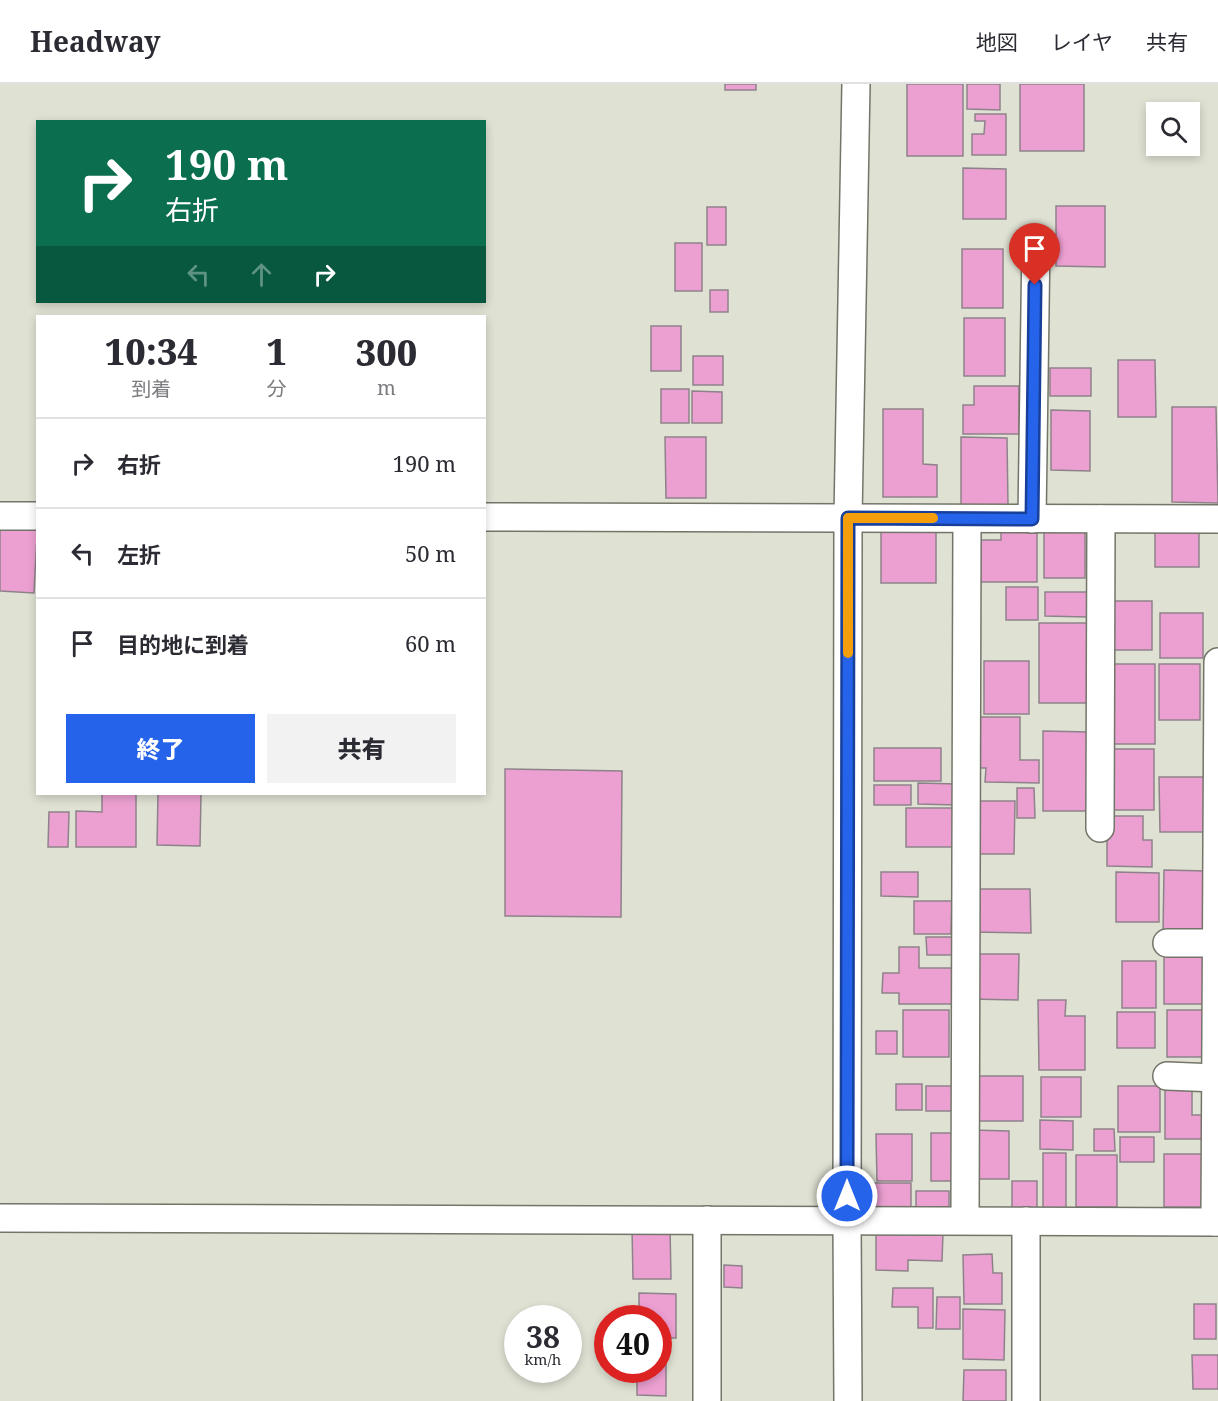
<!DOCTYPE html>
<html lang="ja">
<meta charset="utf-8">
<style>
:root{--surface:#fff;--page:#f2f2f3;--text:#2b2b33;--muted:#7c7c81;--line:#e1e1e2;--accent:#2563eb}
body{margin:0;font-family:"Noto Serif","Noto Sans JP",serif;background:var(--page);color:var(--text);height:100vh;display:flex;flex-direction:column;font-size:22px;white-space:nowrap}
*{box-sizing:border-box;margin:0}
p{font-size:20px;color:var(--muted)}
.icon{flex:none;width:33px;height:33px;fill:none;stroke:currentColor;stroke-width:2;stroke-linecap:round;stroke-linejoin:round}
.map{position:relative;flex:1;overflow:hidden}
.sheet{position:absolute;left:36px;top:231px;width:450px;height:480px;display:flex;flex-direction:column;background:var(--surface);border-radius:0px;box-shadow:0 3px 9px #0003}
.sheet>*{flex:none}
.banner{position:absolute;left:36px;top:36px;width:450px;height:183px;border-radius:0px;box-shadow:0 3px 9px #0003;background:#0b6e4f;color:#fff;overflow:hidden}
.buttons{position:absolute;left:1146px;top:18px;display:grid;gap:12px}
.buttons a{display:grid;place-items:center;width:54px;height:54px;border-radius:0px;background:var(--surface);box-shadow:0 3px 9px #0003;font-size:30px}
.speed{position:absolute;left:504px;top:1221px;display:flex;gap:12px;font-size:30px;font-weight:700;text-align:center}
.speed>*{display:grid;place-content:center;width:78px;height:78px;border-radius:50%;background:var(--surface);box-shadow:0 3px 9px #0003;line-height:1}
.speed small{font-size:15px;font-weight:400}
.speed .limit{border:9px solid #d22;background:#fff;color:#111}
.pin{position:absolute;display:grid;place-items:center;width:51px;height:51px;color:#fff;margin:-62px -26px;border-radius:50% 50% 50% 0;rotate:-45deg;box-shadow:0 0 6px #0007}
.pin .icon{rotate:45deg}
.me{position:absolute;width:66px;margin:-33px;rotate:0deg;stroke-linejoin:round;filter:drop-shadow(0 0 4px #0008)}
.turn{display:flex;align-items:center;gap:21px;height:126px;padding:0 30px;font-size:27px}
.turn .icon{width:78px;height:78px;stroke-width:2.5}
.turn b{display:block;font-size:42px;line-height:51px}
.lanes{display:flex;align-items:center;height:57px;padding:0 30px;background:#0003;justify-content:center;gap:30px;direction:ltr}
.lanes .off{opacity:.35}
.eta{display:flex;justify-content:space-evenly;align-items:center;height:102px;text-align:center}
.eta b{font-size:36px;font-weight:800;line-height:42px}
.cta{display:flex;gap:12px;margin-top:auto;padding:12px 30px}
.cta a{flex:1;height:69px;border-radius:0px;background:var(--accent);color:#fff;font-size:24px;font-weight:800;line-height:69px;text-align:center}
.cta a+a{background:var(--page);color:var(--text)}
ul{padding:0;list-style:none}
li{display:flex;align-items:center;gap:18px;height:90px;padding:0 30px;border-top:2px solid var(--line)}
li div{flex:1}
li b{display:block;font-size:22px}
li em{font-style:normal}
header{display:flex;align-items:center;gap:36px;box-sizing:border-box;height:84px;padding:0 30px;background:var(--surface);border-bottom:2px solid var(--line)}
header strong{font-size:28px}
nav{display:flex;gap:33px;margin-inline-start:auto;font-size:21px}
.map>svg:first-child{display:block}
</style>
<header>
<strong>Headway</strong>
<nav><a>地図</a><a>レイヤ</a><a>共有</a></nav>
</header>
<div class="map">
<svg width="1218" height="1317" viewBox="0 0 1218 1317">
<rect width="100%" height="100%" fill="#dfe1d3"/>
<g fill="#eca0d2" stroke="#8e828a" stroke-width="1.5">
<rect x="725" y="0" width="31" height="6"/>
<rect x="907" y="0" width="56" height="72"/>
<path d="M 967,0 L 1000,0 L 1000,26 L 967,25 Z"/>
<rect x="1020" y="0" width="64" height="67"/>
<path d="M 975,30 L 1006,30 L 1006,71 L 972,71 L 972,50 L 984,50 L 985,37 L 975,37 Z"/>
<path d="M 963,84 L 1006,85 L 1006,135 L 963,135 Z"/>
<path d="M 1056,122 L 1105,122 L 1105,183 L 1056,182 Z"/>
<rect x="707" y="123" width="19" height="38"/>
<rect x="675" y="159" width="27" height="48"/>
<rect x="962" y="165" width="41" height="59"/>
<rect x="710" y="206" width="18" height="22"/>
<rect x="964" y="234" width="41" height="58"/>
<rect x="651" y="242" width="30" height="45"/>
<rect x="693" y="272" width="30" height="29"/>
<path d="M 1118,276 L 1155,276 L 1156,333 L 1118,333 Z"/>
<rect x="1050" y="284" width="41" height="28"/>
<path d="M 974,302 L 1019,302 L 1019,350 L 963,350 L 963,321 L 974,321 Z"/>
<rect x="661" y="305" width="28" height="34"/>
<path d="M 692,307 L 722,308 L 722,339 L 692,339 Z"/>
<path d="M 1172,323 L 1216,323 L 1218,419 L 1172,418 Z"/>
<path d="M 883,325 L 923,325 L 923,380 L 937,381 L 937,413 L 883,413 Z"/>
<path d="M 1051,326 L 1090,327 L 1090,387 L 1051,386 Z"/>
<path d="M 665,353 L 706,353 L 706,414 L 666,414 Z"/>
<path d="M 961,353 L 1007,354 L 1008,421 L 961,421 Z"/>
<path d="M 0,433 L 38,434 L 34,509 L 0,507 Z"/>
<path d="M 1001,437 L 1037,437 L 1037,498 L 971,498 L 971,456 L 1001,456 Z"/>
<rect x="1155" y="440" width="44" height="43"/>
<rect x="881" y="444" width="55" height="55"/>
<path d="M 1085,444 L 1085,494 L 1044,494 L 1044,445 Z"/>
<rect x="1006" y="503" width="32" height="33"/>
<path d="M 1045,508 L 1087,508 L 1087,533 L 1045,532 Z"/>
<rect x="1105" y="517" width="47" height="49"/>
<rect x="1160" y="529" width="43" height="45"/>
<rect x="1039" y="539" width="50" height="80"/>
<rect x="984" y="577" width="45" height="53"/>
<path d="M 1102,580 L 1155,580 L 1155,660 L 1103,660 Z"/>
<rect x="1159" y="580" width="41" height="56"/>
<path d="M 977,633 L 1020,633 L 1020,676 L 1039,676 L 1039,699 L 985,698 L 986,684 L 977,684 Z"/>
<path d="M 1043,647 L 1089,648 L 1090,727 L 1043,727 Z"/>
<rect x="874" y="664" width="67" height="33"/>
<path d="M 1104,665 L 1154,665 L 1154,726 L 1105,726 Z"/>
<path d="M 505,685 L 622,687 L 621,833 L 505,832 Z"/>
<path d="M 1159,693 L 1208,693 L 1208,748 L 1160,748 Z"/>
<path d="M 918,699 L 957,700 L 957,721 L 918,720 Z"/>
<rect x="874" y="701" width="37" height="20"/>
<path d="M 1017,704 L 1034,704 L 1035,734 L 1017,734 Z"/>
<path d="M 102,710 L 136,710 L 136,763 L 76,763 L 76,727 L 102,728 Z"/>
<path d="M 158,710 L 201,710 L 200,762 L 157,761 Z"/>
<path d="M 972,717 L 1015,717 L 1014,770 L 972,770 Z"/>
<rect x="906" y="724" width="50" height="39"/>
<path d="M 49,728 L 69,728 L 68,763 L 48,763 Z"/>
<path d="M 1107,732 L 1143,732 L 1143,756 L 1152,756 L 1152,783 L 1107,782 Z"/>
<path d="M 1164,786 L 1207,787 L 1207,850 L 1163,850 Z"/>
<path d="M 881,788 L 918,788 L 918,813 L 881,812 Z"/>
<path d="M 1116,788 L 1159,789 L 1159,838 L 1116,838 Z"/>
<path d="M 971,805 L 1030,805 L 1031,849 L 971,848 Z"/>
<path d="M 914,817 L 952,817 L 951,850 L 914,850 Z"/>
<path d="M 926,853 L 954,853 L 954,871 L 927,871 Z"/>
<path d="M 899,863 L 919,863 L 919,884 L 954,884 L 954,920 L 899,920 L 899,909 L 882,909 L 883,889 L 899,889 Z"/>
<rect x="1164" y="867" width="42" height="53"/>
<path d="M 970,870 L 1019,870 L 1018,916 L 970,915 Z"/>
<rect x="1122" y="877" width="34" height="47"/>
<path d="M 1038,916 L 1066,916 L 1065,932 L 1085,932 L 1085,986 L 1039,986 Z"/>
<rect x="903" y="926" width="46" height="47"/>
<rect x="1167" y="926" width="41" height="47"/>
<rect x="1117" y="928" width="38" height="36"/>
<rect x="876" y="947" width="21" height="23"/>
<rect x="978" y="992" width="45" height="45"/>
<rect x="1041" y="993" width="40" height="40"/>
<rect x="896" y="1000" width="26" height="26"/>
<rect x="926" y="1002" width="31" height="25"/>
<rect x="1118" y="1002" width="42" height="46"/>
<path d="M 1165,1004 L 1192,1004 L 1192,1031 L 1209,1031 L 1209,1055 L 1165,1055 Z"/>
<path d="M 1040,1036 L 1073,1037 L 1073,1066 L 1040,1065 Z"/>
<path d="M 1094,1045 L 1114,1045 L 1115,1067 L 1094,1067 Z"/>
<path d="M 972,1046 L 1009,1047 L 1009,1095 L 972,1095 Z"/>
<path d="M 931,1049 L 957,1049 L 958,1097 L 931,1097 Z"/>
<path d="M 876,1050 L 912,1050 L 912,1097 L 877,1097 Z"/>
<rect x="1120" y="1053" width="34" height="25"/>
<rect x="1043" y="1069" width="23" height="57"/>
<rect x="1164" y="1070" width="40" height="53"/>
<rect x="1076" y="1071" width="41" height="52"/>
<rect x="1012" y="1097" width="25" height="28"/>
<path d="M 874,1099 L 911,1099 L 911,1132 L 875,1131 Z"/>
<rect x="916" y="1107" width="33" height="25"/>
<path d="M 670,1142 L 671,1195 L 633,1195 L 632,1143 Z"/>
<path d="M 876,1149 L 943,1149 L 942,1177 L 908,1176 L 908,1187 L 876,1186 Z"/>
<path d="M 992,1170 L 993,1189 L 1002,1189 L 1002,1220 L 964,1220 L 963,1171 Z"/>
<path d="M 724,1181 L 742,1182 L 742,1204 L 724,1203 Z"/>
<path d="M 893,1204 L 933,1204 L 933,1244 L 918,1244 L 918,1223 L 892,1223 Z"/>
<path d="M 639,1209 L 676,1210 L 676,1254 L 658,1254 L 658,1234 L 639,1234 Z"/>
<path d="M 937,1213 L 960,1213 L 960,1245 L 936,1245 Z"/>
<rect x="1194" y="1220" width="22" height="35"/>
<path d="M 963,1225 L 1005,1226 L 1004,1276 L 963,1275 Z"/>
<path d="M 658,1260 L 666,1261 L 666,1312 L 637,1311 L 637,1286 L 658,1286 Z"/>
<path d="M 1192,1271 L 1218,1271 L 1218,1305 L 1193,1305 Z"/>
<path d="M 964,1286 L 1006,1286 L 1006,1317 L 963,1317 Z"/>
</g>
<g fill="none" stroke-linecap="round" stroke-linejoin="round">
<g stroke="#737569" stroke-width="30">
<g id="minor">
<path d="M 0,432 L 38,432"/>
<path d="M 484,433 L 1218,435"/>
<path d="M 1032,435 L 1036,155"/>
<path d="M 1100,744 L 1101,435"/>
<path d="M 1167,859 L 1216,859"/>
<path d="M 1167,992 L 1216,994"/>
<path d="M 0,1134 L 1218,1138"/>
<path d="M 965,1136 L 967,435"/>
<path d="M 1215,1138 L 1218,578"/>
<path d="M 707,1317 L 707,1136"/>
<path d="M 848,1317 L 847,1136 L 848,434 L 856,0"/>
<path d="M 1026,1317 L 1026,1137"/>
</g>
</g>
<use href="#minor" stroke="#fff" stroke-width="27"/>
</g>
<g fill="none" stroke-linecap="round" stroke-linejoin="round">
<g stroke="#184099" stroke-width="15">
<path id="route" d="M 847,1112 L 848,434 L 1032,435 L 1035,201"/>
</g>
<use href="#route" stroke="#2563eb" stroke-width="10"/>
<path stroke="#f59e0b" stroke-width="10" d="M 848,569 L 848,434 L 933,434"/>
</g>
</svg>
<div class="buttons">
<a><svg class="icon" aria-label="search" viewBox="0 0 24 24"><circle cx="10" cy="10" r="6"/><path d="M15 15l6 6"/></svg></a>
</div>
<div class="speed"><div>38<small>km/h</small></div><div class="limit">40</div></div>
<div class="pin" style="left:1035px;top:201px;background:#d93025"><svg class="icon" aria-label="arrive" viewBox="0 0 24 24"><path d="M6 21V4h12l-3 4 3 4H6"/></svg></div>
<svg class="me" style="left:847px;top:1112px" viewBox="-20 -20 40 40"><circle r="17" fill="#2563eb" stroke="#fff" stroke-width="3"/><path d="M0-11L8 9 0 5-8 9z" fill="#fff"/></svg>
<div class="banner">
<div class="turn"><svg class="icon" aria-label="right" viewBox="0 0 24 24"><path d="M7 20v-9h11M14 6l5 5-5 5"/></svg><div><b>190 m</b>右折</div></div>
<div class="lanes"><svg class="icon off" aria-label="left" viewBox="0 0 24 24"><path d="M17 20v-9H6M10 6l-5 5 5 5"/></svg><svg class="icon off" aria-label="ahead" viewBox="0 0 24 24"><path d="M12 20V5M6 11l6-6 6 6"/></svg><svg class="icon" aria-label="right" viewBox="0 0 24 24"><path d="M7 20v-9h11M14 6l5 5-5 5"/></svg></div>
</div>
<section class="sheet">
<div class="eta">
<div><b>10:34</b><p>到着</p></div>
<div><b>1</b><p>分</p></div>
<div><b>300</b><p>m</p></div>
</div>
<ul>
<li><svg class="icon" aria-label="right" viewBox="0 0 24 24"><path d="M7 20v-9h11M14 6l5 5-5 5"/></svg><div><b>右折</b></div><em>190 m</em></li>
<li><svg class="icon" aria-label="left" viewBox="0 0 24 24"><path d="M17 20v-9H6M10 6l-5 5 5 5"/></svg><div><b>左折</b></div><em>50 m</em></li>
<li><svg class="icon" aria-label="arrive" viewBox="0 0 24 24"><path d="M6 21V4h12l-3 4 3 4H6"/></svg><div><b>目的地に到着</b></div><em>60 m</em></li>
</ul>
<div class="cta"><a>終了</a><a>共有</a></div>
</section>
</div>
